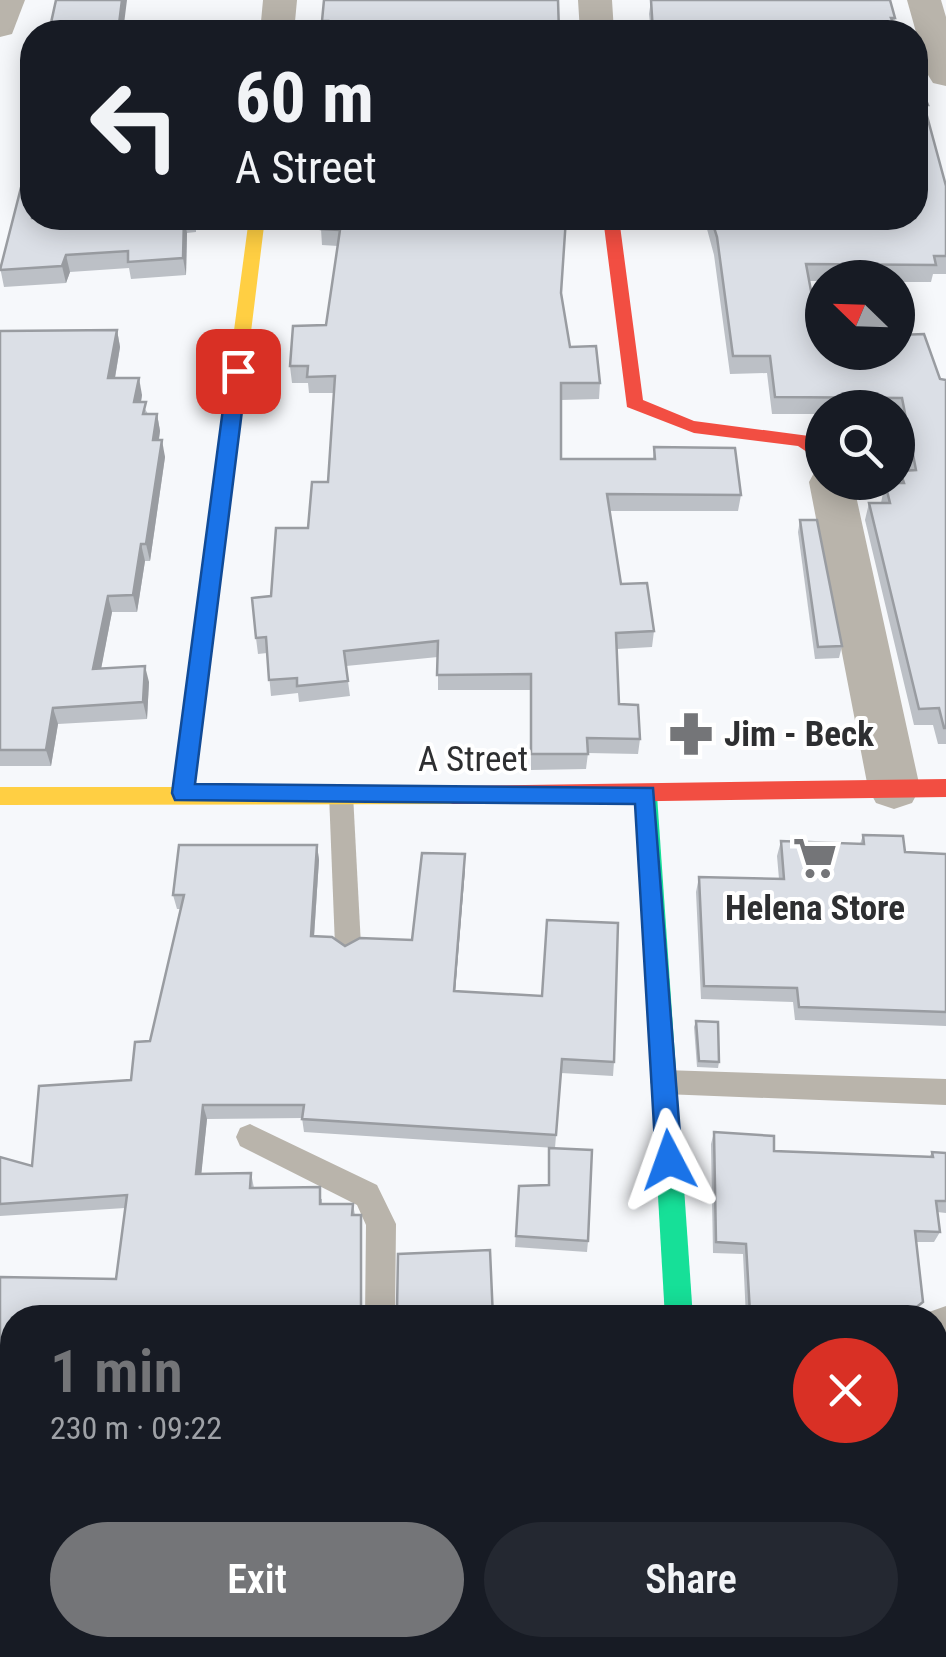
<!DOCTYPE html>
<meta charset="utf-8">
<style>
:root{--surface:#171b24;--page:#242831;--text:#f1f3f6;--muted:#9ea1a6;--accent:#747578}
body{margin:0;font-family:"Roboto Condensed",sans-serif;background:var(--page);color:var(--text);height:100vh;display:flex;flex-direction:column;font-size:38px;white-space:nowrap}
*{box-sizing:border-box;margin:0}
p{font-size:32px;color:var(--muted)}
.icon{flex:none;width:55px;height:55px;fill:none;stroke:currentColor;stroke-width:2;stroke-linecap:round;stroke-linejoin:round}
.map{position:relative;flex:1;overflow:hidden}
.panel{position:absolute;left:0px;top:1305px;width:948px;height:352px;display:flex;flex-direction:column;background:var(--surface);border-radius:40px 40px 0 0;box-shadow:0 5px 25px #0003}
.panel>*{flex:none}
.hud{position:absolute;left:20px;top:20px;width:908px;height:210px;border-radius:40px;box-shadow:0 5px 25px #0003;background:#171b24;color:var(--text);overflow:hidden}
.needle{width:65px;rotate:293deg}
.fabs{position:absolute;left:805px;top:260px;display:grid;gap:20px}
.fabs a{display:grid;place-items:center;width:110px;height:110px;border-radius:50%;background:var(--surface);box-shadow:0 5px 25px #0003;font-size:50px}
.pin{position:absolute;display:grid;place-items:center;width:85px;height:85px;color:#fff;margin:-42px;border-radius:20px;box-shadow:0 5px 15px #0006}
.me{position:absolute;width:110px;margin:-55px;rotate:356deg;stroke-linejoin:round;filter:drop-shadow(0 0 8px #0008)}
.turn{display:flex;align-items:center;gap:35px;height:210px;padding:0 50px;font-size:45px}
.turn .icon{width:130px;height:130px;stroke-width:2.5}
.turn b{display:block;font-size:70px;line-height:85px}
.round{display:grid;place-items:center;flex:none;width:105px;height:105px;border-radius:52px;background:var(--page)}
.headline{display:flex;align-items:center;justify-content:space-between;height:170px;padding:0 50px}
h1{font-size:60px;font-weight:600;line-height:75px;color:var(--accent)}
.action{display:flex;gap:20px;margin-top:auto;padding:20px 50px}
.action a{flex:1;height:115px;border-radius:60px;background:var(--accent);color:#fff;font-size:40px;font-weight:600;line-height:115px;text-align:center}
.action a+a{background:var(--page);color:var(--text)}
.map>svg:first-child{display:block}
</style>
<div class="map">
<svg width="946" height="1657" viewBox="0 0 946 1657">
<rect width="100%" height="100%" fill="#f6f8fb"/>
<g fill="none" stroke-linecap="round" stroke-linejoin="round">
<g fill="#b9b4ab" fill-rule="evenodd">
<path d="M 341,784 L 350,787 L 353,794 L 361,946 L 357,954 L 348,957 L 339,954 L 335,946 L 329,794 L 332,787 Z"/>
<path d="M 664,1070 L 946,1079 L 946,1105 L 664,1094 L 654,1091 L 650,1082 L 654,1073 Z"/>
<path d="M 250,1124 L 377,1185 L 396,1224 L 395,1318 L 365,1318 L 366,1225 L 357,1205 L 240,1146 L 236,1137 L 240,1128 Z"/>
</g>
<g fill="#b9b4ab" fill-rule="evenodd">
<path d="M 0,0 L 25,0 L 12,34 L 0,37 Z"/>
<path d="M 263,0 L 297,0 L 294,32 L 260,32 Z"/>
<path d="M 578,0 L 612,0 L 614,32 L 580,32 Z"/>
<path d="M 907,0 L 941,0 L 946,17 L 946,86 L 933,83 L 928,75 Z"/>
<path d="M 822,469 L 822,482 L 853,482 L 920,788 L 912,803 L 894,809 L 876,803 L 868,788 L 809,482 L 815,471 Z"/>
<path d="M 946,1306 L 946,1368 L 935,1369 L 935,1318 L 912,1318 Z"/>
</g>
<path fill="#16e098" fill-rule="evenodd" d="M 646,786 L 654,789 L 657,795 L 693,1318 L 665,1318 L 635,795 L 638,789 Z"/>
<path fill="#ffcf43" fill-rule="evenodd" d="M 249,218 L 265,218 L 195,787 L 453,786 L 461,789 L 464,795 L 461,801 L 453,804 L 0,805 L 0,787 L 173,787 Z"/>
<g fill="#f24e42" fill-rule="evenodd">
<path d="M 603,218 L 619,218 L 643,400 L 694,421 L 809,436 L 822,442 L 822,462 L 798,446 L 694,433 L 627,407 Z"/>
<path d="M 946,779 L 946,797 L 453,804 L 445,801 L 442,795 L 445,789 L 453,786 Z"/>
</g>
</g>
<g fill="#bcc0c6">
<path d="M 651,0 L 895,18 L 894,25 L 897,32 L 651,32 L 649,14 Z"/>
<path d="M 322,21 L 559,32 L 323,32 Z"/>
<path d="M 915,73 L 928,105 L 926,114 L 946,186 L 946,274 L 933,274 L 931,282 L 898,282 L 898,278 L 822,278 L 822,281 L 809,281 L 820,339 L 940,379 L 946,380 L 946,744 L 938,744 L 933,725 L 914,725 L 865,520 L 869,503 L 881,503 L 885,483 L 897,483 L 900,471 L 908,471 L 898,408 L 822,408 L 822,414 L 772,414 L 767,373 L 730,374 L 714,255 L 704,218 L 915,218 Z"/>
<path d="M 32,133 L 32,218 L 196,218 L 196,232 L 187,233 L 186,275 L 131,279 L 129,268 L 70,272 L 66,283 L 4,287 L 0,267 L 25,172 L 22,160 Z"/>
<path d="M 322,218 L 561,294 L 570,347 L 600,383 L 599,399 L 561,400 L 561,459 L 653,459 L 654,447 L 741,495 L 738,511 L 610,511 L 621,584 L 654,631 L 652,647 L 617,649 L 619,704 L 640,739 L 638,754 L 588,753 L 586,769 L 531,770 L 531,690 L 438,690 L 438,657 L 346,666 L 350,696 L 299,702 L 298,693 L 271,696 L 267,653 L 258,654 L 256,638 L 271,596 L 308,528 L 328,482 L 334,393 L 309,393 L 308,383 L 292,383 L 290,366 L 326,325 L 338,246 L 322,245 L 321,229 Z"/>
<path d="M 117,330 L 120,347 L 115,378 L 142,395 L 141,402 L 148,414 L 157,414 L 160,431 L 159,440 L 165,457 L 150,561 L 145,561 L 137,612 L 112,612 L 101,668 L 149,682 L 147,719 L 58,724 L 51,766 L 0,766 L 0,331 Z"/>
<path d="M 800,520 L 842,646 L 839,658 L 815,659 L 798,532 Z"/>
<path d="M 863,835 L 905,852 L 946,854 L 946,1026 L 795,1020 L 793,1002 L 701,999 L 696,892 L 699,877 L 779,879 L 777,856 L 781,841 L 860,844 Z"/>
<path d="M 317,845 L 319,860 L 314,937 L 345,946 L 412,940 L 465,869 L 455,991 L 614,1062 L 613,1076 L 561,1073 L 555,1148 L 304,1132 L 302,1118 L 207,1119 L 201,1174 L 251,1173 L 254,1188 L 322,1199 L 322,1204 L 353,1204 L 355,1215 L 362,1228 L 362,1309 L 493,1318 L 12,1318 L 12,1369 L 0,1369 L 0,1277 L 116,1279 L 125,1208 L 0,1216 L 0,1157 L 32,1166 L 131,1080 L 150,1041 L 180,909 L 177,909 L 173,895 Z"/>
<path d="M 696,1021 L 719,1062 L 718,1068 L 697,1067 L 694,1027 Z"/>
<path d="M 714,1132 L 774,1151 L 930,1156 L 932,1152 L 946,1153 L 946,1213 L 937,1212 L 940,1232 L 934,1242 L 917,1242 L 919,1310 L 925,1318 L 746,1318 L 743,1254 L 713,1253 L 711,1144 Z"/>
<path d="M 548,1185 L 588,1241 L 587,1252 L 515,1247 L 519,1186 Z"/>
<path d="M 935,1414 L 946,1415 L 946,1627 L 935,1626 Z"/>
</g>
<g fill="#999ca1">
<path d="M 122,0 L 127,0 L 123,32 L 118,32 Z"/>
<path d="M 184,218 L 187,233 L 186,275 L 183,258 Z"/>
<path d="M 66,255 L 70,272 L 66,283 L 62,266 Z"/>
<path d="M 117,330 L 120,347 L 112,395 L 108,378 Z"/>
<path d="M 139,378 L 142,395 L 138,419 L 134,402 Z"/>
<path d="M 157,414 L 160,431 L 156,457 L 153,440 Z"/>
<path d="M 162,440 L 165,457 L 150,561 L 146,544 Z"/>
<path d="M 141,544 L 145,561 L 137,612 L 133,595 Z"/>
<path d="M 108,596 L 112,612 L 98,685 L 93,669 Z"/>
<path d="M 145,666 L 149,682 L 147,719 L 143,702 Z"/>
<path d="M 53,708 L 58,724 L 51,766 L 46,750 Z"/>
<path d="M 317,845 L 319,860 L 313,951 L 311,936 Z"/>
<path d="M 465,854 L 465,869 L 454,1005 L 454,991 Z"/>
<path d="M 203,1105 L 207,1119 L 200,1187 L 196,1174 Z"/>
<path d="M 361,1215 L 362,1228 L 362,1318 L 361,1309 Z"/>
<path d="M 18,1645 L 27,1645 L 25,1657 L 17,1657 Z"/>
</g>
<g fill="#dbdfe6" stroke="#999ca1" stroke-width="2.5">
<path d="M 56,0 L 122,0 L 118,32 L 49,32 Z"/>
<path d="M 324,0 L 558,0 L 559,32 L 326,32 L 328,21 L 322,21 Z"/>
<path d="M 651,0 L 890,0 L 895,18 L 891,18 L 897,32 L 653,32 Z"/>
<path d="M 915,73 L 928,105 L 924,105 L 946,186 L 946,256 L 934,256 L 936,265 L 806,264 L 820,339 L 822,338 L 822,352 L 898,352 L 898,335 L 924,334 L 940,379 L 946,380 L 946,728 L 944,728 L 939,708 L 919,709 L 869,503 L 890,503 L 885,483 L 904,483 L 900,471 L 916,470 L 902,398 L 775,397 L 770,356 L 733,356 L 717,237 L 711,218 L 915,218 Z"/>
<path d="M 32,133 L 32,218 L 184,218 L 183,258 L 128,262 L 128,251 L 66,255 L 62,266 L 0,270 L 28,160 L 22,160 Z"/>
<path d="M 322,218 L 566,218 L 561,293 L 570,347 L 596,346 L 600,383 L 561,383 L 561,459 L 655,459 L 654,447 L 735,448 L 741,495 L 607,494 L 621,584 L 647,583 L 654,631 L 616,633 L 619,704 L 638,705 L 640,739 L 587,738 L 588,754 L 531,754 L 531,674 L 437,675 L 438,641 L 344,651 L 348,681 L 297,686 L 297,678 L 269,680 L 266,637 L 256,638 L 252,598 L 271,596 L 276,528 L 308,528 L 312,482 L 328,482 L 335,376 L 307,377 L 308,366 L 290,366 L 293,326 L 326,325 L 340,230 L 321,229 Z"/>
<path d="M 117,330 L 108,378 L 139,378 L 134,402 L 146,402 L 143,414 L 157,414 L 153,440 L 162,440 L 146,544 L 141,544 L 133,595 L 108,596 L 93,669 L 145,666 L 143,702 L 53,708 L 46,750 L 0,750 L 0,331 Z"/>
<path d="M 800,520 L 817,520 L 842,646 L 818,647 Z"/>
<path d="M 863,835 L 903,836 L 905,852 L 946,854 L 946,1012 L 799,1007 L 797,988 L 704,986 L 699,877 L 784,879 L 781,841 L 864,844 Z"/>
<path d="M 179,845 L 317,845 L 311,936 L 332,937 L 345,946 L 360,938 L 412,940 L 422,853 L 465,854 L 454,991 L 542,996 L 547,920 L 618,923 L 614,1062 L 562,1059 L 556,1135 L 302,1119 L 304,1105 L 203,1105 L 196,1174 L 251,1173 L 250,1188 L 320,1187 L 320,1204 L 353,1204 L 352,1215 L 361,1215 L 361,1309 L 397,1310 L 398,1254 L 490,1250 L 493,1318 L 12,1318 L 12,1358 L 0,1358 L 0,1277 L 116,1279 L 127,1195 L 0,1204 L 0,1157 L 32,1166 L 39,1086 L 131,1080 L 135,1042 L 150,1041 L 184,895 L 173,895 Z"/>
<path d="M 696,1021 L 718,1022 L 719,1062 L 699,1061 Z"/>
<path d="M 714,1132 L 774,1136 L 774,1151 L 933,1157 L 932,1152 L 946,1153 L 946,1201 L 936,1201 L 940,1232 L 915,1231 L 923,1302 L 914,1309 L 925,1312 L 925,1318 L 840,1318 L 750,1313 L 746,1244 L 716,1242 Z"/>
<path d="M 549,1148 L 592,1150 L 588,1241 L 516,1236 L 519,1186 L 549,1185 Z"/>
<path d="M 935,1414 L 946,1415 L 946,1619 L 935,1618 Z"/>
<path d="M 0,1474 L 12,1474 L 12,1645 L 18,1645 L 17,1657 L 0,1657 Z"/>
<path d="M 149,1645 L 319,1645 L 318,1657 L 147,1657 Z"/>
</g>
<path fill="#1a73e8" stroke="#114b97" stroke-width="2.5" d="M 238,365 L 247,371 L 195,784 L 653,788 L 682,1160 L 678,1169 L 669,1172 L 660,1169 L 656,1160 L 635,804 L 175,800 L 172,793 L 228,371 Z"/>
<defs>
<g id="pharmacy-bare" transform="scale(3.45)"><path d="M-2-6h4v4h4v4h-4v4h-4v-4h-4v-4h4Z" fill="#747578" stroke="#fff" stroke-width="2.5" paint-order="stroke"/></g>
<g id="supermarket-bare" transform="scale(3.45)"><path d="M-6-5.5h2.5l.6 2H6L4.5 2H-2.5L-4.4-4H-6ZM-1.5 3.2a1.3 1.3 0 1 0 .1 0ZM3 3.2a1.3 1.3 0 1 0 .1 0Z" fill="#747578" stroke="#fff" stroke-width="2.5" paint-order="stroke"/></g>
</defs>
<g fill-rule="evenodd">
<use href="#pharmacy-bare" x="691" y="734"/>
<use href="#supermarket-bare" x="815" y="858"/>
</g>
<g text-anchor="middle" stroke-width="8" stroke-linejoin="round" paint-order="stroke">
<g font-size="35" font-weight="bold" fill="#2e2f31" stroke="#fff" text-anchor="start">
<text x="724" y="746">Jim - Beck</text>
<text x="815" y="920" text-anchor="middle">Helena Store</text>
</g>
<g font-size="35" fill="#2e2f31" stroke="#fff">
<text x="473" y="771">A Street</text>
</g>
</g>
</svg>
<div class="fabs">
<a><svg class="needle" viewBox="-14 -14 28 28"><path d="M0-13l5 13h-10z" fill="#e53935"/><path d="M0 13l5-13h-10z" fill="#9ea1a6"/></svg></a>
<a><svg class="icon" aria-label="search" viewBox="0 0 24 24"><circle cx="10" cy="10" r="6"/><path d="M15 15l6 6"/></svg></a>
</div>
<div class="pin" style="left:238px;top:371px;background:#d93025"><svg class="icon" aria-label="arrive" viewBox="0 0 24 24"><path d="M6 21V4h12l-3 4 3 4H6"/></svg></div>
<svg class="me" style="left:669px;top:1160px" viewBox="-20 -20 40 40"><path d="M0-17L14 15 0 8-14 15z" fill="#1a73e8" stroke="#fff" stroke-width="4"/></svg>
<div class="hud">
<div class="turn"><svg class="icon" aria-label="left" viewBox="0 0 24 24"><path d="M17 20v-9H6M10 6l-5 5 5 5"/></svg><div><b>60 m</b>A Street</div></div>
</div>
<section class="panel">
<div class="headline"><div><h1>1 min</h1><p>230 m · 09:22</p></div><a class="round" style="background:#d93025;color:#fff"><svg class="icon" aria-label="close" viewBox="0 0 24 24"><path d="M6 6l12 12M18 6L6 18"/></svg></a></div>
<div class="action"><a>Exit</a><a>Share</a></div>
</section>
</div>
